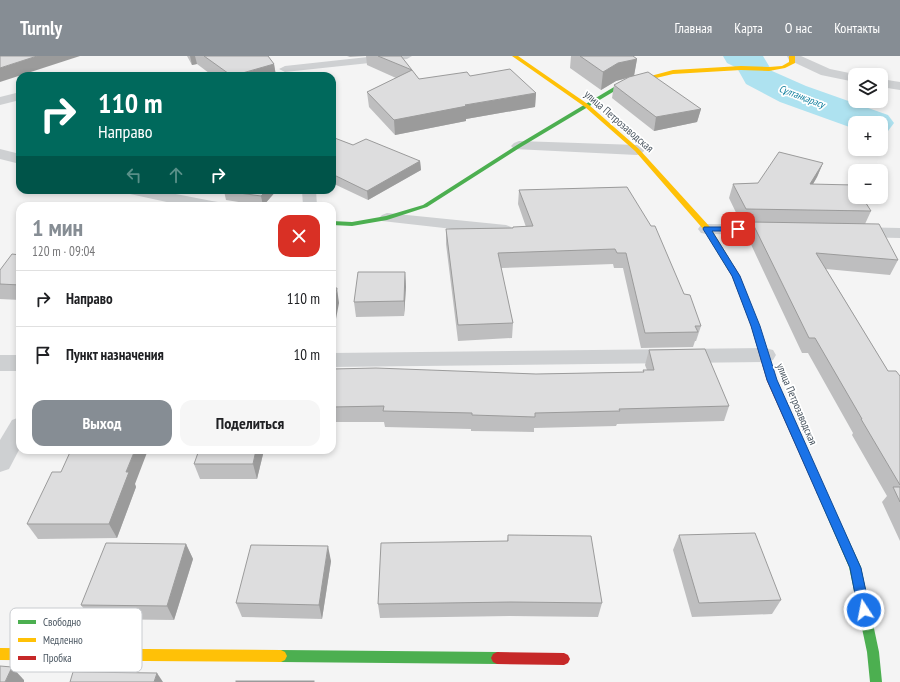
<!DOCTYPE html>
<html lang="ru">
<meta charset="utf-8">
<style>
:root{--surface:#fff;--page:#f6f6f6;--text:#202124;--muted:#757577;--line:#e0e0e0;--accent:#868d94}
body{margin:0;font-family:"PT Sans Narrow",sans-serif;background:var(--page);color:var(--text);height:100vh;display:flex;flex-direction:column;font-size:15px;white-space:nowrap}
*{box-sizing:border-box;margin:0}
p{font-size:13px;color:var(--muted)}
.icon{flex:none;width:22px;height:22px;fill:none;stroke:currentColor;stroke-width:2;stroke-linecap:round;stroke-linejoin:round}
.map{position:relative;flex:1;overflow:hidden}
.details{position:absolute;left:16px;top:146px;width:320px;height:252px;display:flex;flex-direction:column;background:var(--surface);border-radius:12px;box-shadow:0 2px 6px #0003}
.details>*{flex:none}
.hud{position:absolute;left:16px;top:16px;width:320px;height:122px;border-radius:12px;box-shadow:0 2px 6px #0003;background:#00695c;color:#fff;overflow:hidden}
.controls{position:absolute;left:848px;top:12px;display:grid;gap:8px}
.controls a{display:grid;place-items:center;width:40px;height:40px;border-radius:8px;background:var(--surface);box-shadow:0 2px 6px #0003;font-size:20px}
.pin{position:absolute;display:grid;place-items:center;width:34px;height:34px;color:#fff;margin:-17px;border-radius:8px;box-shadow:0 2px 6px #0006}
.me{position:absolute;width:44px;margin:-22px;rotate:349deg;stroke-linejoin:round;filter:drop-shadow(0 0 3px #0008)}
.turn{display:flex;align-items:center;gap:14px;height:84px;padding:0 16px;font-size:18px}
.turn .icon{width:52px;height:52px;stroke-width:2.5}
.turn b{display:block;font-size:28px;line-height:34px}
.lanes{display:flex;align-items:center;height:38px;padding:0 16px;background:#0003;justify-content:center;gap:20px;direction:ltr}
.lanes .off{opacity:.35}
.round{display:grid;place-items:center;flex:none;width:42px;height:42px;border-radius:12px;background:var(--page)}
.head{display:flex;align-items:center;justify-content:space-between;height:68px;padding:0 16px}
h1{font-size:24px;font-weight:800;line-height:30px;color:var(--accent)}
.cta{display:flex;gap:8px;margin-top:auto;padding:8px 16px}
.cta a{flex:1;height:46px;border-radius:12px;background:var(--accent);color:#fff;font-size:16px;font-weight:800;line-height:46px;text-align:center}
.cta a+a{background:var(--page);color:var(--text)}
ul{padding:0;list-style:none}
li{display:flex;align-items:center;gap:12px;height:56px;padding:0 16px;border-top:1px solid var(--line)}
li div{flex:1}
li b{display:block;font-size:15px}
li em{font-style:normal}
header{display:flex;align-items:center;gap:24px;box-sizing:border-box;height:56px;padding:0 20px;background:var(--accent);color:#fff}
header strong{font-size:19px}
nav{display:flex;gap:22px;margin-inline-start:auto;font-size:14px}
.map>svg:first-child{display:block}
</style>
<header>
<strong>Turnly</strong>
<nav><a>Главная</a><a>Карта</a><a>О нас</a><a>Контакты</a></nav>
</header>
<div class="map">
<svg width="900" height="626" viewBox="0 0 900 626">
<rect width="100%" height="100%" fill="#f4f4f4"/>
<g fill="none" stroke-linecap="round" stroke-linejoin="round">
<path fill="#aee2f0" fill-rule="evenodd" d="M 723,0 L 763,0 L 772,15 L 806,30 L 888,59 L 894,67 L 888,75 L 881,77 L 881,67 L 855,67 L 855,73 L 780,46 L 746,28 L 737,12 L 727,7 Z"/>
<g fill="#ced0d2" fill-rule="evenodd">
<path d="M 377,0 L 412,0 L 407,3 L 285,16 L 279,13 L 285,10 Z"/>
<path d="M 302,134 L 316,134 L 317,150 L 303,150 Z"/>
<path d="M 387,157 L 506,169 L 511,171 L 514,174 L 511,177 L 506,179 L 382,165 L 379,162 L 382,159 Z"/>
</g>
<g fill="#ced0d2" fill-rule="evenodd">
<path d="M 787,0 L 801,0 L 830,13 L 859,19 L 855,19 L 855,26 L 821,19 L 789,4 Z"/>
<path d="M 881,23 L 900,26 L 900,34 L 881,31 Z"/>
<path d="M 20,36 L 20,44 L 0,49 L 0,41 Z"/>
<path d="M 519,85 L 637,89 L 642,91 L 645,94 L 642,97 L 637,99 L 514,93 L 511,90 L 514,87 Z"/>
<path d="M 0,93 L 20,98 L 20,108 L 0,103 Z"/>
<path d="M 128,134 L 155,134 L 212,145 L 218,146 L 221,150 L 185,150 L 130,138 Z"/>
<path d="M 707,168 L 780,169 L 786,170 L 789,174 L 786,178 L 780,179 L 707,178 L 701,177 L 698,173 L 701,169 Z"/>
<path d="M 854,171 L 900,172 L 900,182 L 854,181 L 848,180 L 845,176 L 848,172 Z"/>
<path d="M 765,292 L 773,294 L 776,299 L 773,304 L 765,306 L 332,311 L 332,297 Z"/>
<rect x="0" y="299" width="20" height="16"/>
<path d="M 20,361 L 20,392 L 9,413 L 0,416 L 0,384 L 12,364 Z"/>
</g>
<g fill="#4caf50" fill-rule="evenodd">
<path d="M 635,23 L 638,25 L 637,26 L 623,30 L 521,91 L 427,151 L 387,164 L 352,170 L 332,169 L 332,165 L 352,166 L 386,160 L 423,149 L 517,89 L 619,28 Z"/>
<path d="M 821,431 L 825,432 L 826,435 L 861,511 L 879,596 L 882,626 L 870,626 L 867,596 L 849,511 L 816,435 L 817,432 Z"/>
<path d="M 281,594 L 497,596 L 501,598 L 503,602 L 501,606 L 497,608 L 281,606 L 277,604 L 275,600 L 277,596 Z"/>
</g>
<g fill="#ffc107" fill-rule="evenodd">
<path d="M 512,0 L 518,0 L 589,49 L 639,93 L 710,171 L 735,212 L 734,214 L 728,214 L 704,174 L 635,95 L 585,51 Z"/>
<path d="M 789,0 L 795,0 L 795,7 L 785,12 L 769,15 L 741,14 L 673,18 L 635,27 L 632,25 L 673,14 L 741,10 L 769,11 L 782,10 L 789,6 Z"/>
<path d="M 0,592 L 281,594 L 285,596 L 287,600 L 285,604 L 281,606 L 0,604 Z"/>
</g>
<g fill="#c62828" fill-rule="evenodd">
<path d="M 728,210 L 734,210 L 740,220 L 759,270 L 777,325 L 826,435 L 825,438 L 821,439 L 817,438 L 816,435 L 767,325 L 751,270 L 732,220 L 727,212 Z"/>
<path d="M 497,596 L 564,597 L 568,599 L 570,603 L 568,607 L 564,609 L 497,608 L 493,606 L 491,602 L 493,598 Z"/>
</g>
</g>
<g fill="#bebebf">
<path d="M 187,0 L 268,0 L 274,8 L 276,20 L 213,20 L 197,8 L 192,9 Z"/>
<path d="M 347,0 L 401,0 L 419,23 L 470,20 L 536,37 L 535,51 L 466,63 L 466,65 L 395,79 L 369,51 L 367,36 L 396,22 L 367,9 L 366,0 L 350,1 Z"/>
<path d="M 571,0 L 633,0 L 637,3 L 634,19 L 701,53 L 697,66 L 654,75 L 612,42 L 614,29 L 627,22 L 616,25 L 601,34 L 570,12 Z"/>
<path d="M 332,81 L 353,89 L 420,105 L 421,114 L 368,144 L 332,127 Z"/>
<path d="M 823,107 L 817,121 L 813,128 L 871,155 L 865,168 L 898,204 L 890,219 L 826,213 L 888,315 L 900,320 L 900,485 L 882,446 L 887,440 L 852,379 L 853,377 L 808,297 L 802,297 L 747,180 L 752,167 L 741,167 L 729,142 L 733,128 L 758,127 Z"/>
<path d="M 627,131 L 701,270 L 696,285 L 695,285 L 693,291 L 641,292 L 623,212 L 614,212 L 613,208 L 501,212 L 513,267 L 512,282 L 458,285 L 446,188 L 446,173 L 513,172 L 526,171 L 518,148 L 519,134 Z"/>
<path d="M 224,134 L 277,134 L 263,150 L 226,144 L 224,135 Z"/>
<path d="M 20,199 L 20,244 L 0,243 L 0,214 Z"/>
<path d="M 405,216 L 406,231 L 404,260 L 356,261 L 354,246 Z"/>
<path d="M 649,294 L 729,350 L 724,365 L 617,368 L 616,370 L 534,372 L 534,376 L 471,375 L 471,373 L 385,371 L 384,366 L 332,366 L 332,313 L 536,318 L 643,316 L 643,314 L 647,314 L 645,309 Z"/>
<path d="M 264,394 L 257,423 L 200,423 L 194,408 Z"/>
<path d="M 135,428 L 136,431 L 117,482 L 38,483 L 27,468 Z"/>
<path d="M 508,479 L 602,547 L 598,561 L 510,560 L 380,562 L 378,548 L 507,485 Z"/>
<path d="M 679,479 L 781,544 L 772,558 L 692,561 L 673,494 Z"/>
<path d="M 186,488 L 193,503 L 174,564 L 91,563 L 81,549 Z"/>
<path d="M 331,505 L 322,563 L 242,561 L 236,547 Z"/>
</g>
<g fill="#9b9b9b">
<path d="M 37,0 L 80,0 L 0,26 L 0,12 Z"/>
<path d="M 190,0 L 195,0 L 197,8 L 192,9 Z"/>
<path d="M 637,3 L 634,20 L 616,25 L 601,34 L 603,16 L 618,7 Z"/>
<path d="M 274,8 L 276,20 L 232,20 Z"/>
<path d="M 536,37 L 535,51 L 466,63 L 466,65 L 395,79 L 394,64 L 465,49 Z"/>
<path d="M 701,53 L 697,66 L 654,75 L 656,61 Z"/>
<path d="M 420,105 L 421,114 L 368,144 L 367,135 Z"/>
<path d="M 823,107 L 817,121 L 805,142 L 810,128 Z"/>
<path d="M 267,134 L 277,134 L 263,150 L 261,140 Z"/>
<path d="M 405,216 L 406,231 L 404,260 L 404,245 Z"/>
<path d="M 337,232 L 339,247 L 332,284 L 332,258 Z"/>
<path d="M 135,394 L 148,394 L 135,428 L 136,431 L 117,482 L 109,468 L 126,416 Z"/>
<path d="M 256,394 L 264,394 L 257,423 L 253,408 Z"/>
<path d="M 186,488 L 193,503 L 174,564 L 167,550 Z"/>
<path d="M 328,490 L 331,505 L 322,563 L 319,549 Z"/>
<path d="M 12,611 L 24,624 L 24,626 L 5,626 Z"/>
<path d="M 157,617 L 163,626 L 154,626 Z"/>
</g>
<g fill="#ddddde" stroke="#9b9b9b">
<path d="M 0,0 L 37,0 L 0,12 Z"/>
<path d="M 204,0 L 268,0 L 274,8 L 232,20 Z"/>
<path d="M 378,0 L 401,0 L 419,23 L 467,16 L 470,20 L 510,13 L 536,37 L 465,49 L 467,50 L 394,64 L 367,36 L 412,14 Z"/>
<path d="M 580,0 L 633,0 L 637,3 L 618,7 L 603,16 Z"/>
<path d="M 648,16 L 701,53 L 656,61 L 614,29 L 629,21 Z"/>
<path d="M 332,81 L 353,89 L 366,83 L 420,105 L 367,135 L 332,118 Z"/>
<path d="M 779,96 L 823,107 L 810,128 L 854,129 L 855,131 L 855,141 L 862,141 L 871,155 L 746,153 L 733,128 L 758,127 Z"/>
<path d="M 627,131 L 651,170 L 655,170 L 684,238 L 690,239 L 701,270 L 695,270 L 698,276 L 645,277 L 626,197 L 617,197 L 615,193 L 498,197 L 513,267 L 458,269 L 446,173 L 513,172 L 513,171 L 533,170 L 519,134 Z"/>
<path d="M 224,134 L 267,134 L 261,140 L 224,135 Z"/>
<path d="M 752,166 L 879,168 L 898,204 L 816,197 L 888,315 L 896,315 L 900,320 L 900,429 L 861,363 L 862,363 L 815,282 L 809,282 Z"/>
<path d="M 12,198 L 20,199 L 20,229 L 0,228 L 0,214 Z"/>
<path d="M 358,216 L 405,216 L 404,245 L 354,246 Z"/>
<path d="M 332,232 L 337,232 L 332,258 Z"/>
<path d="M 705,293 L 729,350 L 619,353 L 620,355 L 535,357 L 535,361 L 472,359 L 472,357 L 383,355 L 384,350 L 332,351 L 332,313 L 376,312 L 536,318 L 644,316 L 643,314 L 654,314 L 649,294 Z"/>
<path d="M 71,394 L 135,394 L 126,416 L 129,416 L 109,468 L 27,468 L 52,416 L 61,416 Z"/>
<path d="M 199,394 L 256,394 L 253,408 L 194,408 Z"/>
<path d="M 893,431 L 900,431 L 900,446 Z"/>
<path d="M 755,477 L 781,544 L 699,547 L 679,479 Z"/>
<path d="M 508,479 L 591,480 L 602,547 L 511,546 L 378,548 L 381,487 L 508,485 Z"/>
<path d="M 106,487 L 186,488 L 167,550 L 81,549 Z"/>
<path d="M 251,489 L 328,490 L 319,549 L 236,547 Z"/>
<path d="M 0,610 L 12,611 L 5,626 L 0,626 Z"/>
<path d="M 73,616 L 157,617 L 154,626 L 70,626 Z"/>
<rect x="236" y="625" width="78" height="1"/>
</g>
<path fill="#1a73e8" stroke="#114b97" d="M 704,171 L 738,171 L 742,173 L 738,175 L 712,175 L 740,220 L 760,270 L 777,324 L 861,512 L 870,554 L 868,558 L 864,560 L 860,558 L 858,554 L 850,512 L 767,324 L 751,270 L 732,220 L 703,173 Z"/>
<g text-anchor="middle" stroke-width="3.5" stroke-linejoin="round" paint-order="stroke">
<g font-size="10" font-style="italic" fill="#0c7c9b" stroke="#fff">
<text transform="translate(802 40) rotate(21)" y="4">Сұлтанқарасу</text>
</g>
<g font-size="11" fill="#4a5661" stroke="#fff">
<text transform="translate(619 65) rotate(41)" y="4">улица Петрозаводская</text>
<text transform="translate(797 348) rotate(67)" y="4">улица Петрозаводская</text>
</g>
</g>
<rect x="10" y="552" width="132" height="64" rx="6" fill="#fff" stroke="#c9ccd0" stroke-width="1"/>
<rect x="18" y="564" width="18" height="4" fill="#4caf50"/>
<rect x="18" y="582" width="18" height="4" fill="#ffc107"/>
<rect x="18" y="600" width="18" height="4" fill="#c62828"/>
<g font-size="11" fill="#4a5661">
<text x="43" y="570">Свободно</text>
<text x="43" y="588">Медленно</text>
<text x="43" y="606">Пробка</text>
</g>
</svg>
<div class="controls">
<a><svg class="icon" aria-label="layers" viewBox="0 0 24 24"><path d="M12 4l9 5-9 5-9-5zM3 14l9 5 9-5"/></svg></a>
<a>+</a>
<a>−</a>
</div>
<div class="pin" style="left:738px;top:173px;background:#d93025"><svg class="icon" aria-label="arrive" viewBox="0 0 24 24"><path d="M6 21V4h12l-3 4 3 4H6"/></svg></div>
<svg class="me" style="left:864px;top:554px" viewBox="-20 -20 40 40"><circle r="17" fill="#1a73e8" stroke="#fff" stroke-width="3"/><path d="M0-11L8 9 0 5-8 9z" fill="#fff"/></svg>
<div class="hud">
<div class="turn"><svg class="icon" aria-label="right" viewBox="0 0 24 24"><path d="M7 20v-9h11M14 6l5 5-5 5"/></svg><div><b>110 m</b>Направо</div></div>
<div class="lanes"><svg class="icon off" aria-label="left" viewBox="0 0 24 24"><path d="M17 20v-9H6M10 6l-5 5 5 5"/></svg><svg class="icon off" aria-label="ahead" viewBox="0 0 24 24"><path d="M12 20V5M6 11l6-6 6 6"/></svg><svg class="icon" aria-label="right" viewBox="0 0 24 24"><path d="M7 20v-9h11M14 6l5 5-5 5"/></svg></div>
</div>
<section class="details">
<div class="head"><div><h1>1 мин</h1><p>120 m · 09:04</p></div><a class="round" style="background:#d93025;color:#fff"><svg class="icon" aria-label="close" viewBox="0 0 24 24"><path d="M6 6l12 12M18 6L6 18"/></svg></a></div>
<ul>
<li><svg class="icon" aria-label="right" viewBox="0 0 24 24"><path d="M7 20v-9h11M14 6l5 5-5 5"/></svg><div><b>Направо</b></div><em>110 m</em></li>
<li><svg class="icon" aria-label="arrive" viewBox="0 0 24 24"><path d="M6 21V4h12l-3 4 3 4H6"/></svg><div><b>Пункт назначения</b></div><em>10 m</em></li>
</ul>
<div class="cta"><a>Выход</a><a>Поделиться</a></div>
</section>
</div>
